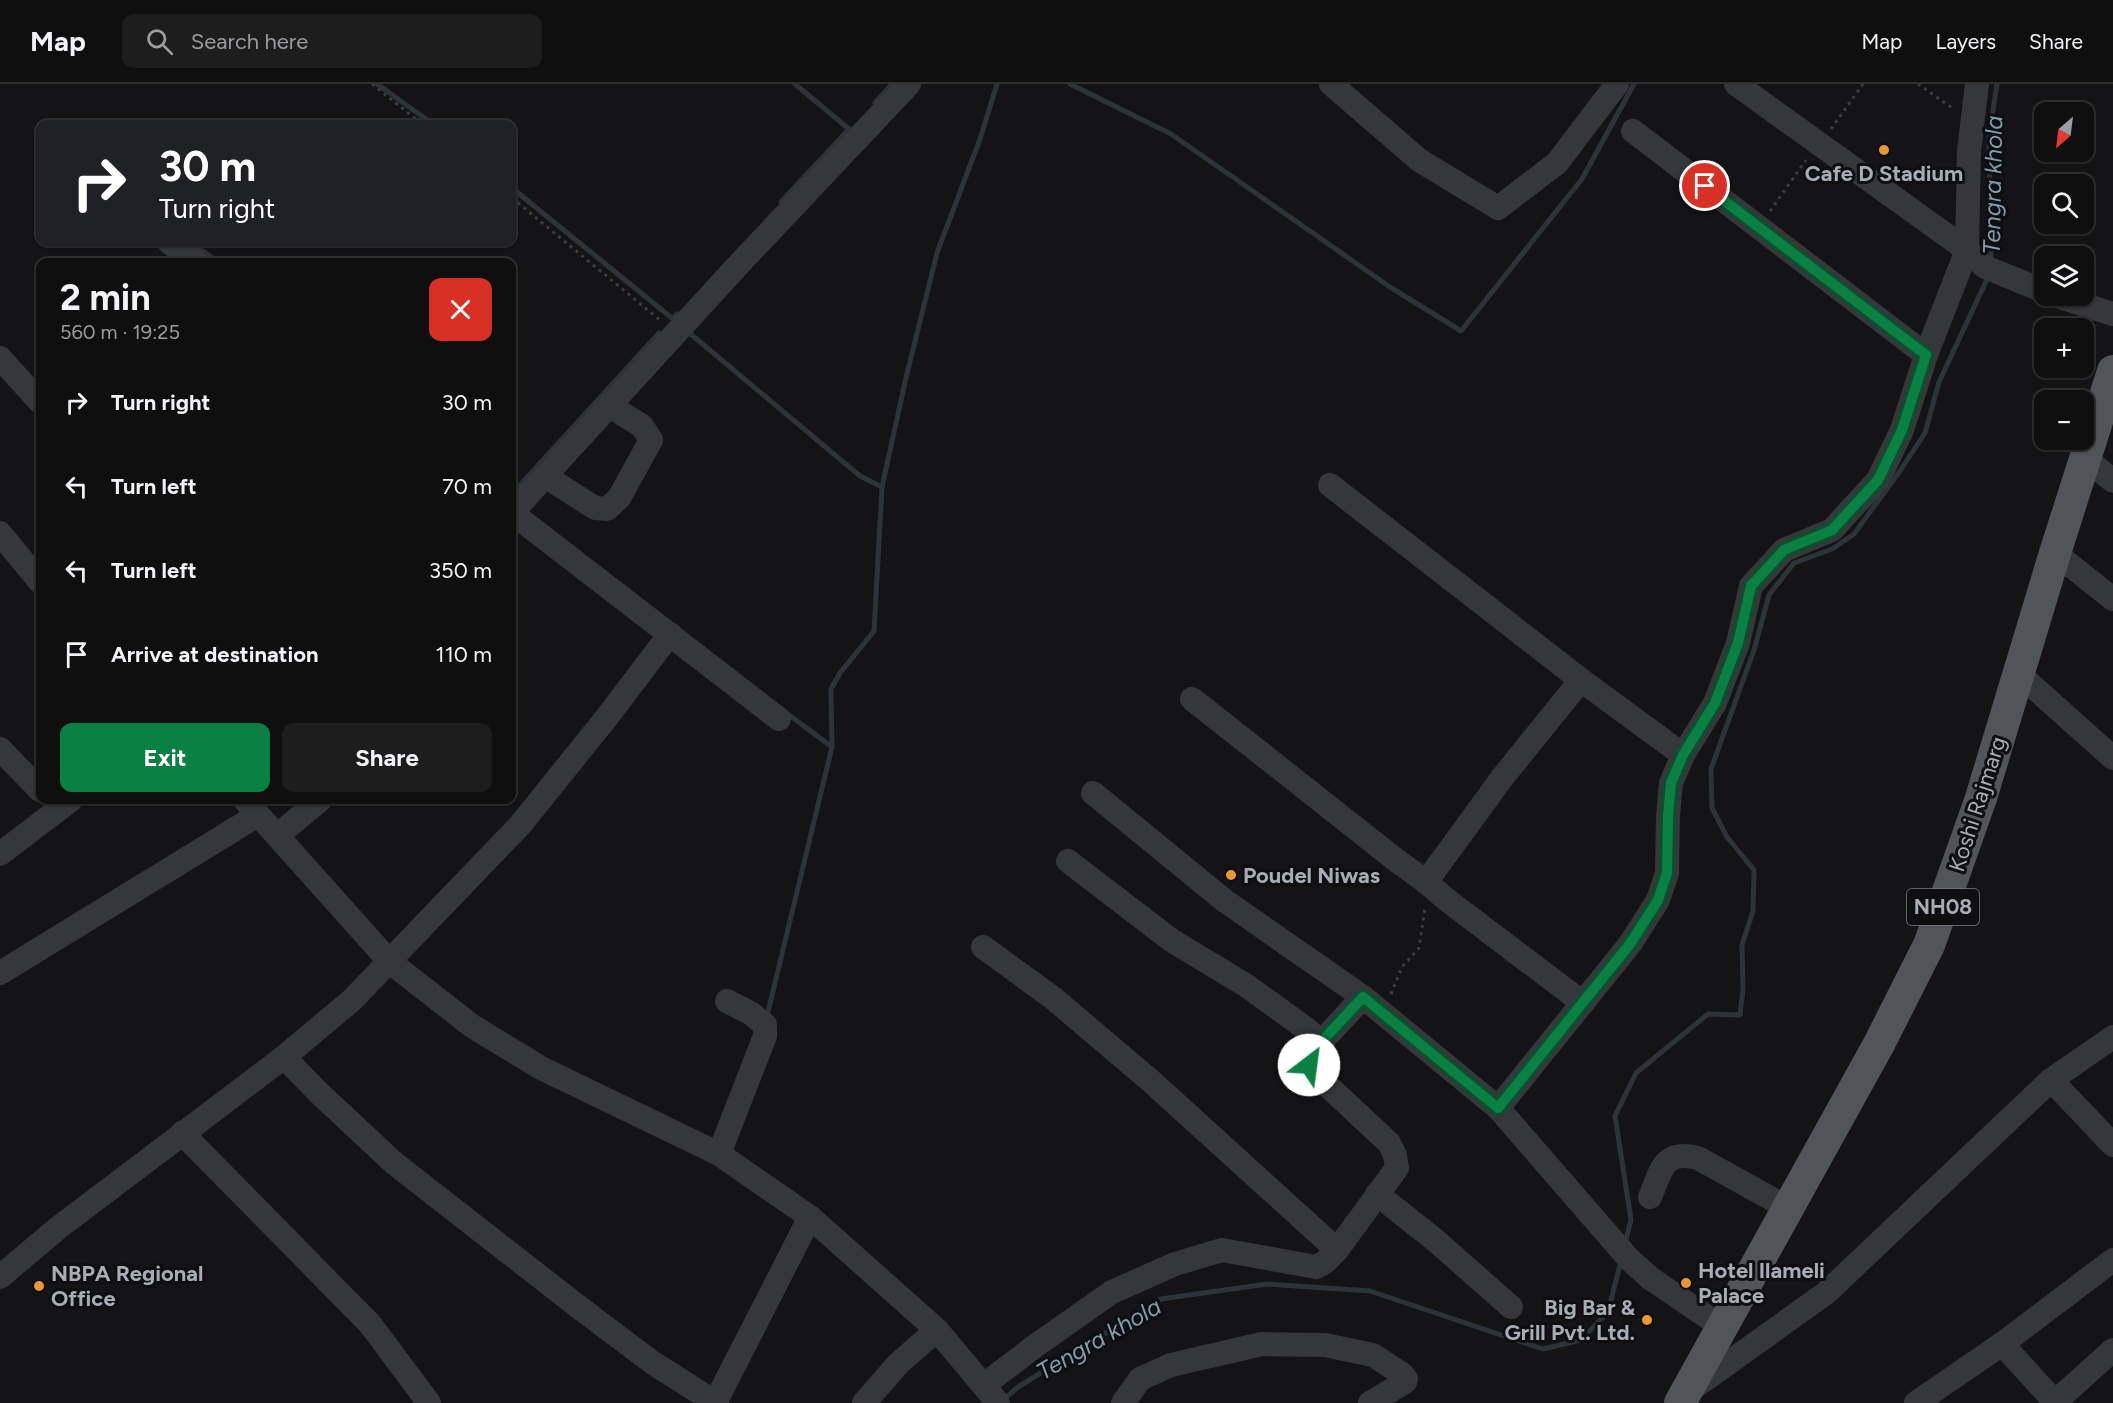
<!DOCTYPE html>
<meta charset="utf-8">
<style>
:root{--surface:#0f0f10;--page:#1d1d1e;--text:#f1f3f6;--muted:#9b9c9f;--line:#2f2f30;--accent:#0b8043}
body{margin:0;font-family:Figtree,sans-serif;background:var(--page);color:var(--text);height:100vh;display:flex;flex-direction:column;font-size:22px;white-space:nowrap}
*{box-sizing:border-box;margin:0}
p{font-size:20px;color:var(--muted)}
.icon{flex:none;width:33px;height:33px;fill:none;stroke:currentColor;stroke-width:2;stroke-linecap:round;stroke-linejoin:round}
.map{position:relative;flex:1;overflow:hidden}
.panel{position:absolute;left:36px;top:174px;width:480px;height:546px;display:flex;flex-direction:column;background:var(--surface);border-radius:12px;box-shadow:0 2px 4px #0004,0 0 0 2px var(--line)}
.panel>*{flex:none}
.hud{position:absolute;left:36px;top:36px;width:480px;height:126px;border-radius:12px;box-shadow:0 2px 4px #0004,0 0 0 2px var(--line);background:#202124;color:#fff;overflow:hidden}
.needle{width:39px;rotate:208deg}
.controls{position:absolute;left:2034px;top:18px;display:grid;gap:12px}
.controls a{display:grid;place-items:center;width:60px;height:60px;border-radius:12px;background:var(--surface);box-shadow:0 2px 4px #0004,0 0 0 2px var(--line);font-size:30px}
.pin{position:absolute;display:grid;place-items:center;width:51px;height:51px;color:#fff;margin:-26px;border:3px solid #fff;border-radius:50%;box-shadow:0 2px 6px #0007}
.me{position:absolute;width:66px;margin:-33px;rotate:30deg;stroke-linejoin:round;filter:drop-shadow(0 0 4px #0008)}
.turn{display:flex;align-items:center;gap:21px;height:126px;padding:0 24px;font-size:27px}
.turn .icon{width:78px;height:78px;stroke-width:2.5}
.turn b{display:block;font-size:42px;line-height:51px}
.round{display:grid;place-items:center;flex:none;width:63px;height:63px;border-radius:12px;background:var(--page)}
.overview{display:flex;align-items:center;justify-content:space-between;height:102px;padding:0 24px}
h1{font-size:36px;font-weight:700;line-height:45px}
.cta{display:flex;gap:12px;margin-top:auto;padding:12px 24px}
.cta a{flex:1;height:69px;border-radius:12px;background:var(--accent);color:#fff;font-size:24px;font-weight:700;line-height:69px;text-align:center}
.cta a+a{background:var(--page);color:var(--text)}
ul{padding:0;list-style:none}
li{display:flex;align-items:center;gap:18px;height:84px;padding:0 24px}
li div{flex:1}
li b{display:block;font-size:22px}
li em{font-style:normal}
header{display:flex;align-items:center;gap:36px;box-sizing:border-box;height:84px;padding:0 30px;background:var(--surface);border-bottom:2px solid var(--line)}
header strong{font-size:28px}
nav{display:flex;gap:33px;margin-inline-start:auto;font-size:21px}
.search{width:420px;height:54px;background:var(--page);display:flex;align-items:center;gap:15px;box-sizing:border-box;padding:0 21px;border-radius:12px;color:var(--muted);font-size:22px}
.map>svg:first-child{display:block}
</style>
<header>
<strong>Map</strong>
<div class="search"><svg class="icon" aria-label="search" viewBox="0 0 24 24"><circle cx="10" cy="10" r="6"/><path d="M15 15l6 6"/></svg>Search here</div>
<nav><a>Map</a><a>Layers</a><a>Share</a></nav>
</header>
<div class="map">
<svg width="2113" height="1319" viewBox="0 0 2113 1319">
<rect width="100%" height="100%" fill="#141416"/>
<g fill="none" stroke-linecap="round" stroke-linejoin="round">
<g stroke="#2b3439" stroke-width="5">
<path d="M 377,0 L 433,40"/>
<path d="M 1070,0 L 1171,50 L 1390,203 L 1461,247 L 1582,95 L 1634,0"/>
<path d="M 875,19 L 892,0"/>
<path d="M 512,104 L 673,235 L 677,230"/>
<path d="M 781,118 L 849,45 L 795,0"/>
<path d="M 190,158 L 218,178"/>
<path d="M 1991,179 L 1989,53 L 1997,0"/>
<path d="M 687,247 L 860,392 L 882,403"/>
<path d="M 512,410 L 659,249"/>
<path d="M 785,628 L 832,663"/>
<path d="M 767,932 L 832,663 L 831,605 L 840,589 L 874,547 L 882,403 L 906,294 L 937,169 L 980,55 L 997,0"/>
<path d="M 1625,1159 L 1631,1136 L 1615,1032 L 1636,989 L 1708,930 L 1740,931 L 1743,905 L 1742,861 L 1753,827 L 1754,786 L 1727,753 L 1712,724 L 1711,685 L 1754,566 L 1769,511 L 1794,479 L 1832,465 L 1854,450 L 1900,387 L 1925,349 L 1939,298 L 1989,191"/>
<path d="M 1003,1316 L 1018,1303 L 1161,1215 L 1267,1200 L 1370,1207 L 1543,1265 L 1581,1256 L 1608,1228 L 1621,1177"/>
</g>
<g stroke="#3b3e41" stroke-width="3" stroke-dasharray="3 4.5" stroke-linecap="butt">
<path d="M 372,0 L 422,40"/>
<path d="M 1918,0 L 1955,26"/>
<path d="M 1831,45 L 1863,0"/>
<path d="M 512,114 L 661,237"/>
<path d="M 1770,127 L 1806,76"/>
<path d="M 1391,910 L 1402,883 L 1419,864 L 1425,824"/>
</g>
<g stroke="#35373a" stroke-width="24">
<path d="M 1331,0 L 1419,76 L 1498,124 L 1557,79 L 1617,0"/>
<path d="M 1736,0 L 1967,166 L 1985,183 L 2044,207"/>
<path d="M 1633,47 L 1926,271"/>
<path d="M 169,158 L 196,178"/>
<path d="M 2057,212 L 2113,230"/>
<path d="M 0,274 L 40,318"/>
<path d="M 610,322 L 642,342 L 651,356 L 619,414 L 607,425 L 595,424 L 545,392 L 512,429 L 779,635"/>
<path d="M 2085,374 L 2113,397"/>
<path d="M 545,392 L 741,178 L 909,0"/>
<path d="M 1330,401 L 1581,596 L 1683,671 L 1715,619 L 1738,559 L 1751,502 L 1784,466 L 1832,446 L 1878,396 L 1902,346 L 1926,271 L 1967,166 L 1969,67 L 1977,0"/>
<path d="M 0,449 L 40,498"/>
<path d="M 2055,469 L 2113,515"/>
<path d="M 2019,590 L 2113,674"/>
<path d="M 1581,596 L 1502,694 L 1426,798 L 1447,816 L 1583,919"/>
<path d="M 1192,615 L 1396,776 L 1426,798"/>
<path d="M 0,665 L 40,706"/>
<path d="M 1093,709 L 1225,817 L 1363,913"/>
<path d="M 245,716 L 390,878 L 472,942 L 541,984 L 719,1070 L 810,1133 L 937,1246 L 998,1319"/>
<path d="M 278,751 L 320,716"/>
<path d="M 0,770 L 71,716"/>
<path d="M 1068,777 L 1171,856 L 1247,902 L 1305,944 L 1322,958"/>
<path d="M 983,863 L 1053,914 L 1152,998 L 1337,1166 L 1325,1178 L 1316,1183 L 1222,1166 L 1175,1180 L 1112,1208 L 1035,1262 L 984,1301"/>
<path d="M 0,889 L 258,731"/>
<path d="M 284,973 L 319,1009 L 394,1079 L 580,1224 L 653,1279 L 713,1317 L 717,1315 L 810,1133"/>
<path d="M 2051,996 L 2113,1061"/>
<path d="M 1498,1024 L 1629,1175 L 1650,1194 L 1722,1243"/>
<path d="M 182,1049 L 370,1240 L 429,1319"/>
<path d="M 719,1070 L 765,952 L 765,941 L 752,930 L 727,917"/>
<path d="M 1377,1110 L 1435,1156 L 1511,1223"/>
<path d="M 1650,1113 C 1661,1087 1663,1065 1698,1074 L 1788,1124"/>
<path d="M 1337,1166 L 1397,1084 L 1395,1071 L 1389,1059 L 1314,989 L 1309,981 L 1311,969 L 1363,913 L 1498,1024 L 1630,860 L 1658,816 L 1667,789 L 1668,732 L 1671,699 L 1683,671"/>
<path d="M 0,1193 L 58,1144 L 284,973 L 352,916 L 521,740 L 607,633 L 670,550"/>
<path d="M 2002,1260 L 2056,1319"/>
<path d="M 1689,1307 L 1826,1209 L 2051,996 L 2113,953"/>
<path d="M 2055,1318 L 2113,1266"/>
<path d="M 864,1319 L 899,1279 L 937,1246"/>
<path d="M 1123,1319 L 1140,1295 L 1171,1281 L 1262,1260 L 1325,1261 L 1373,1271 L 1402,1290 L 1406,1295 L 1405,1298 L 1370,1319"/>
<path d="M 1916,1319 L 2002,1260 L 2113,1176"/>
</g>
<path stroke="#515459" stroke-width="32" d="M 1680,1319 L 1879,960 L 1929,861 L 1981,714 L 2055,469 L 2113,287"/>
</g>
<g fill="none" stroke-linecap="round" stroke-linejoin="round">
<g stroke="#07532c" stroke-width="15">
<path id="route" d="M 1309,981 L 1311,969 L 1363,913 L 1498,1024 L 1630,860 L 1658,816 L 1667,789 L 1668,732 L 1671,699 L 1683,671 L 1715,619 L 1738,559 L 1751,502 L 1784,466 L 1832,446 L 1878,396 L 1902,346 L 1926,271 L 1705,102"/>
</g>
<use href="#route" stroke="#0b8043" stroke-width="10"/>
</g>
<g fill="#ec9736" stroke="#0f0f11" stroke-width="2">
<circle cx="1884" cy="66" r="6"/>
<circle cx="1231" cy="791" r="6"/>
<circle cx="1686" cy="1199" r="6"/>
<circle cx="39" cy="1202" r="6"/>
<circle cx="1647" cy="1236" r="6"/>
</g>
<g text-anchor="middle" stroke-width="6" stroke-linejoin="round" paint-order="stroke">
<rect fill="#0f0f11" stroke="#797e84" stroke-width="1.5" x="1907" y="805" width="72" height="36" rx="4.5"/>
<g font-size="21" font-weight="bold" fill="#a6adb5">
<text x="1943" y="830">NH08</text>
</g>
<g font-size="22" font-weight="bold" fill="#a6adb5" stroke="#0f0f11" text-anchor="start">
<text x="1884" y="97" text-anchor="middle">Cafe D Stadium</text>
<text x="1243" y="799">Poudel Niwas</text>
<text x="1698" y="1194">Hotel Ilameli<tspan x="1698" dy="25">Palace</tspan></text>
<text x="51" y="1197">NBPA Regional<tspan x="51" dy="25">Office</tspan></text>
<text x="1635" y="1231" text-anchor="end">Big Bar &amp;<tspan x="1635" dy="25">Grill Pvt. Ltd.</tspan></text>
</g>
<g font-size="22" fill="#a6adb5" stroke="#0f0f11">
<text transform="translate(1977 720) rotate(-72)" y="8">Koshi Rajmarg</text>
</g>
<g font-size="24" font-style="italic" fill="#7e9fb0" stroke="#0f0f11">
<text transform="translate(1993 101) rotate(-89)" y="8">Tengra khola</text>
<text transform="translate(1099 1255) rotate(-30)" y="8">Tengra khola</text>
</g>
</g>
</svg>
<div class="controls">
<a><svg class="needle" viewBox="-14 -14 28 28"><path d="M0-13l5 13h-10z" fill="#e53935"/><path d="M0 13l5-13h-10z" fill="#9b9c9f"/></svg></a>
<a><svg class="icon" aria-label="search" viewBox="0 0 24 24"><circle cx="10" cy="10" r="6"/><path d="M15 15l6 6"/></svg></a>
<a><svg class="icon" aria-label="layers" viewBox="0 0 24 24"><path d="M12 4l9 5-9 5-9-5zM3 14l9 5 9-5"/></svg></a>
<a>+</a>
<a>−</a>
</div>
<div class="pin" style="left:1705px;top:102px;background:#d93025"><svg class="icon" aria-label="arrive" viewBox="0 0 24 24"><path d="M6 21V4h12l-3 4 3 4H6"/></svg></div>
<svg class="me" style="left:1309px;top:981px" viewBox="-20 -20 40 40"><circle r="19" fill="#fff"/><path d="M0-13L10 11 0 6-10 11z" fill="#0b8043"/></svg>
<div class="hud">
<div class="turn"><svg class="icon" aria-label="right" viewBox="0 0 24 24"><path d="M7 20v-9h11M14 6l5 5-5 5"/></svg><div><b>30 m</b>Turn right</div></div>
</div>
<section class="panel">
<div class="overview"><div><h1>2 min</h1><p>560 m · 19:25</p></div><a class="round" style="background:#d93025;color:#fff"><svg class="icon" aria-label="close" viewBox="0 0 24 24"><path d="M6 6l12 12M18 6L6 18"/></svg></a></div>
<ul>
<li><svg class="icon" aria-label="right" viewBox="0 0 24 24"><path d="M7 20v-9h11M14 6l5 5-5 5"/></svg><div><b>Turn right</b></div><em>30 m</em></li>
<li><svg class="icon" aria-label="left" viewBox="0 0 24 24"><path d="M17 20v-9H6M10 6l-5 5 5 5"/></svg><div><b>Turn left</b></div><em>70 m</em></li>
<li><svg class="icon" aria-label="left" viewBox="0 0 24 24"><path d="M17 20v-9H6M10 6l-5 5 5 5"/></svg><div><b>Turn left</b></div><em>350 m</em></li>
<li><svg class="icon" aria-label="arrive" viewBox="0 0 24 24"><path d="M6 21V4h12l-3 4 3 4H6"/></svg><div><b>Arrive at destination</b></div><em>110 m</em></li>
</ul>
<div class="cta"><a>Exit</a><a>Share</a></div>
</section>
</div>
